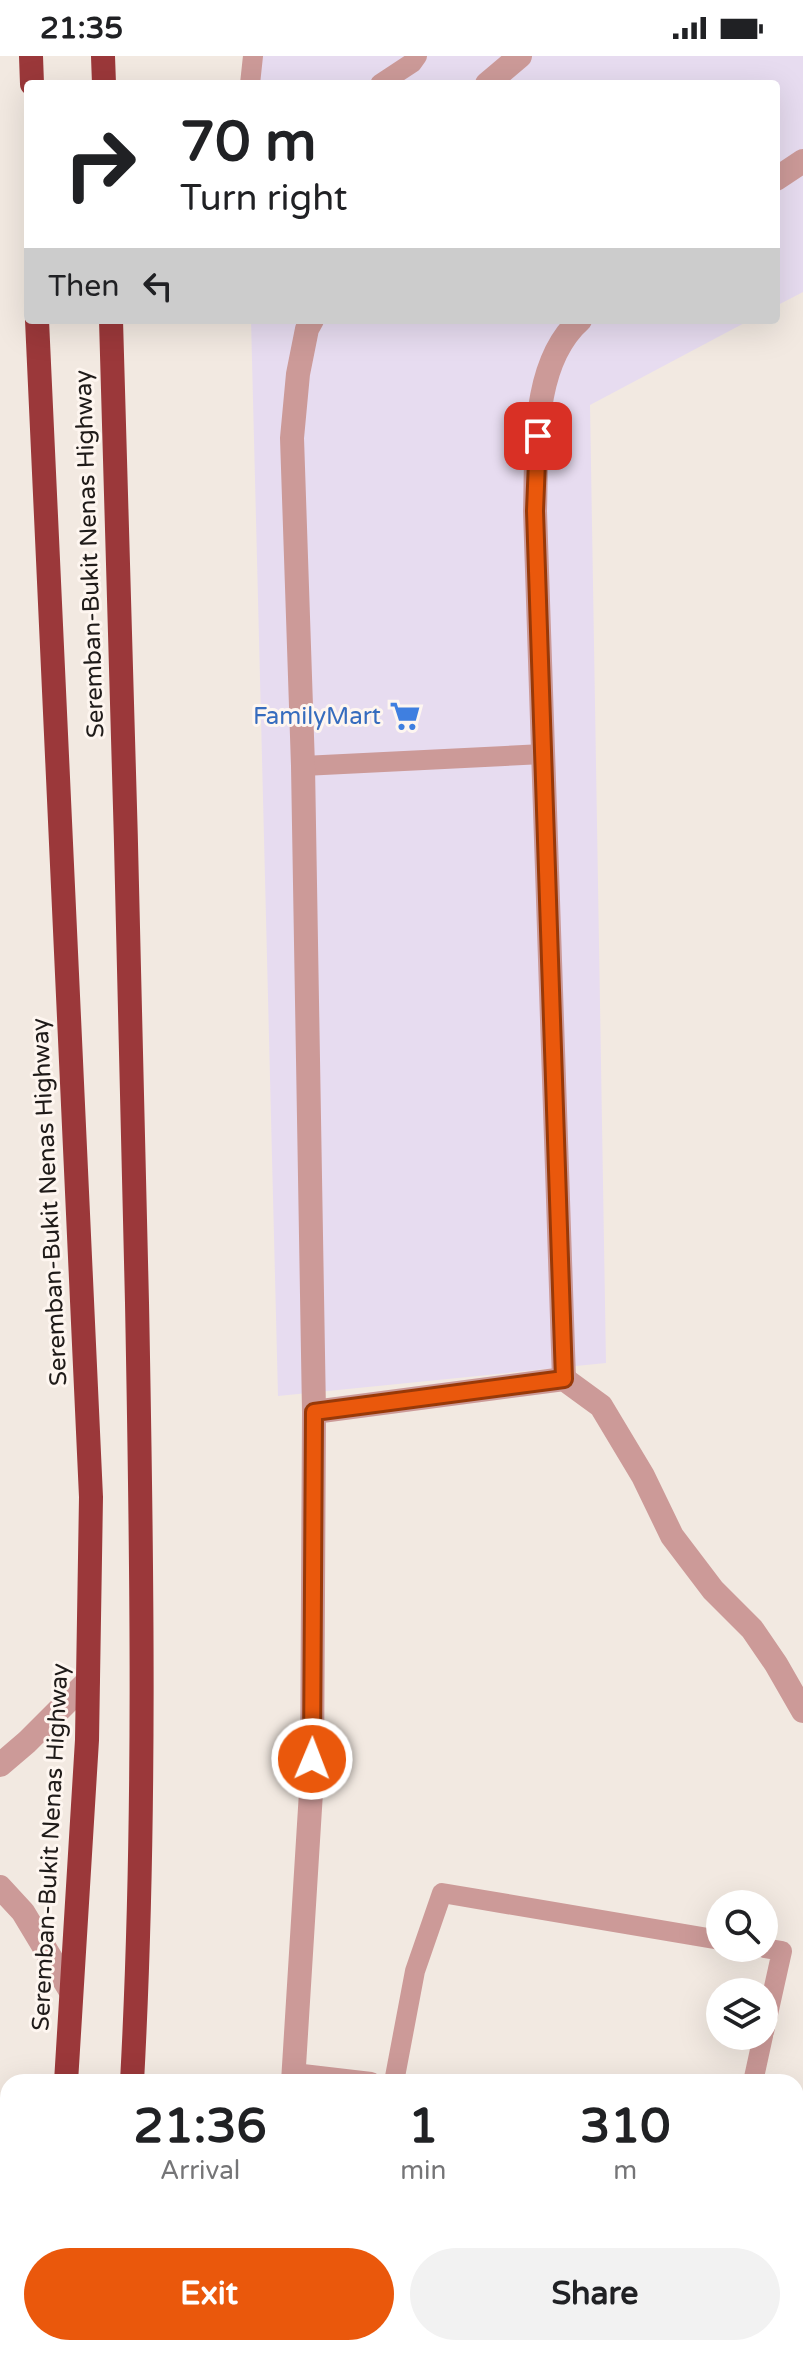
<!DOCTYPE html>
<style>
:root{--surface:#fff;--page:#f2f2f2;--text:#202124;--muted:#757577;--accent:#ea580c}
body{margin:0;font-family:"Varela Round",sans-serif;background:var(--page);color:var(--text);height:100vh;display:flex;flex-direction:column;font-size:30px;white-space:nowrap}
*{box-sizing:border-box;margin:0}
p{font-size:26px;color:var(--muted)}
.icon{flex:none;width:44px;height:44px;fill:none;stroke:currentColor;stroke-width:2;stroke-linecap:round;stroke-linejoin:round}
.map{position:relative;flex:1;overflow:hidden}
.panel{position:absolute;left:0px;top:2018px;width:804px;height:282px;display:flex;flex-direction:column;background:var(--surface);border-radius:24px 24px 0 0;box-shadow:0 8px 32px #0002}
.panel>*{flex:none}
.top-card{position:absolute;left:24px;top:24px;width:756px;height:244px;border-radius:8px;box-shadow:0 8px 32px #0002;background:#fff;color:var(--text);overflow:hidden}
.tools{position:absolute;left:706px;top:1834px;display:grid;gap:16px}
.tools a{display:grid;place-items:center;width:72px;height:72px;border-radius:50%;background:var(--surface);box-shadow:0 8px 32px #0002;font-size:40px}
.pin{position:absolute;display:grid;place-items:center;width:68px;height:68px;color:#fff;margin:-34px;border-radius:16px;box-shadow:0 4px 12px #0006}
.me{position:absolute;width:88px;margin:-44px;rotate:1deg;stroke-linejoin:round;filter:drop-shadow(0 0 6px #0008)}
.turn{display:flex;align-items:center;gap:28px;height:168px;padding:0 24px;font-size:36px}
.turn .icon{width:104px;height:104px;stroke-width:2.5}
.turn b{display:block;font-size:56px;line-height:68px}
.then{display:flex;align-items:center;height:76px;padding:0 24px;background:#0003;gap:16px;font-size:30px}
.eta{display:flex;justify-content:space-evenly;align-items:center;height:136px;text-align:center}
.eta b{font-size:48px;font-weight:800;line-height:56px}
.action{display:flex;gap:16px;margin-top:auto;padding:16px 24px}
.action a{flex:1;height:92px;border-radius:48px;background:var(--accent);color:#fff;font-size:32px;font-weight:800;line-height:92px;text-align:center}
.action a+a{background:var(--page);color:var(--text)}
.status{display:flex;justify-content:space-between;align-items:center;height:56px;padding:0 40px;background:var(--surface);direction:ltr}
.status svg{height:22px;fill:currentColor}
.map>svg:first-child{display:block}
</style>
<div class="status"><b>21:35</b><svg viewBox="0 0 49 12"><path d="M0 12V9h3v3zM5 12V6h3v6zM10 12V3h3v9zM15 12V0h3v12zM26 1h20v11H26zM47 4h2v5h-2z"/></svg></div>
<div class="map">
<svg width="803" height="2299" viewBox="0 0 803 2299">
<rect width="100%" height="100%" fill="#f2e9e1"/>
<g fill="#e7dcf0">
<path d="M 244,0 L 803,0 L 803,236 L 776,250 L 776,28 L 245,28 Z"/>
<path d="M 251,264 L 750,264 L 590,349 L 606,1307 L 278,1340 Z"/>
</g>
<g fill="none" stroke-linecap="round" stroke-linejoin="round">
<g stroke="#cc9a98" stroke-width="20">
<path d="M 250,28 L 253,0"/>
<path d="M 380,28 L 412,7 L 417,0"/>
<path d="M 303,710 L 543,698"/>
<path d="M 764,1892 L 782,1895 L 764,1976"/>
<path d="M 294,2017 L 371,2026"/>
<path d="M 394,2026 L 415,1915 L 442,1837 L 720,1884"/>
<path d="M 753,2026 L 763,1980"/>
<path d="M 341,2299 L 342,2292"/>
<path d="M 693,2299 L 695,2292"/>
</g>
<g stroke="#cc9a98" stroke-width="24">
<path d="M 487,28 L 520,0"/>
<path d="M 776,123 L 803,105"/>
<path d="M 564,1323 L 535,455 C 537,394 531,308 580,264"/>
<path d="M 314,1356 L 564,1323 L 601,1350 L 643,1420 L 672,1480 L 713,1534 L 752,1573 L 776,1608 L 803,1655"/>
<path d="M 0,1709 L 27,1686 L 88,1625"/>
<path d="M 0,1831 L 23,1856 L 70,1934"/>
<path d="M 293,2026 L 312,1720 L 314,1356 L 303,710 L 292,382 L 298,318 L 307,273 L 312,264"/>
<path d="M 796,2182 L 803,2149"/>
<path d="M 246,2299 L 248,2292"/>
<path d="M 771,2299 L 773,2292"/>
</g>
<g stroke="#9b383a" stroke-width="24">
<path d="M 31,0 L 32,28"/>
<path d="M 103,0 L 104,28"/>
<path d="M 37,264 L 91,1441 L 87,1684 L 66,2026"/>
<path d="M 111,264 C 120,592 131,919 137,1247 C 142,1507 146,1766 132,2026"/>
<path d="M 46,2299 L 47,2292"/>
<path d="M 105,2299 L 105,2292"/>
</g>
</g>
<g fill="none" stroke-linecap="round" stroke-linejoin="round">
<g stroke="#983908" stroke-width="20">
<path id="route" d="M 312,1703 L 314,1356 L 564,1323 L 535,455 L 538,380"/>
</g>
<use href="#route" stroke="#ea580c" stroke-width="14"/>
</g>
<defs>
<g id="supermarket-bare" transform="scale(2.4)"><path d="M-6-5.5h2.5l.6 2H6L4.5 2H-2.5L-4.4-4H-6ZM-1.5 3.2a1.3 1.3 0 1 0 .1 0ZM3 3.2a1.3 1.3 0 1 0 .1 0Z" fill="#3f7fe0" stroke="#fef6f0" stroke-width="2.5" paint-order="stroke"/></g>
</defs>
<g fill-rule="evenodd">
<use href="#supermarket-bare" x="405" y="660"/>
</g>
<g text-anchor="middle" stroke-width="6" stroke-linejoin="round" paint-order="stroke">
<g font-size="24" fill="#1f1b19" stroke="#fef6f0">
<text transform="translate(89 498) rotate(-92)" y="8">Seremban-Bukit Nenas Highway</text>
<text transform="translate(49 1146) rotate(-93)" y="8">Seremban-Bukit Nenas Highway</text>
<text transform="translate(50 1791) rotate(-87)" y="8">Seremban-Bukit Nenas Highway</text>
</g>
<g font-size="24" fill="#366cbe" stroke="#fef6f0" text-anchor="end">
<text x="381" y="668">FamilyMart</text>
</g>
</g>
</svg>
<div class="tools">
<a><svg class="icon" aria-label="search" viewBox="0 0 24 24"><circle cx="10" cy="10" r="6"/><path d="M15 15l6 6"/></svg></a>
<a><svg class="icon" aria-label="layers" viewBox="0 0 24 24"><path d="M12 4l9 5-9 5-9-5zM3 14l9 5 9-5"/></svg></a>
</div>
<div class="pin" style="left:538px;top:380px;background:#d93025"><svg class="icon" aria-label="arrive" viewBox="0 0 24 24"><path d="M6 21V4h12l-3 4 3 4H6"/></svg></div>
<svg class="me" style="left:312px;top:1703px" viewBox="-20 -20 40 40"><circle r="17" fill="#ea580c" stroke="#fff" stroke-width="3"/><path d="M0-11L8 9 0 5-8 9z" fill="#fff"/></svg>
<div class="top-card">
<div class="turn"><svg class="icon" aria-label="right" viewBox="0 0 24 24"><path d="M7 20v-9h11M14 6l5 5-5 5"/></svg><div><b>70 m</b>Turn right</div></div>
<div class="then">Then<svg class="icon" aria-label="left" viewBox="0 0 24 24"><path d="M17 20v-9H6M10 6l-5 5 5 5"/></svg></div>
</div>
<section class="panel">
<div class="eta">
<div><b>21:36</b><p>Arrival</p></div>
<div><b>1</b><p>min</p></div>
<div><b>310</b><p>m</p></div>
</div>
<div class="action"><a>Exit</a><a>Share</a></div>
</section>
</div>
